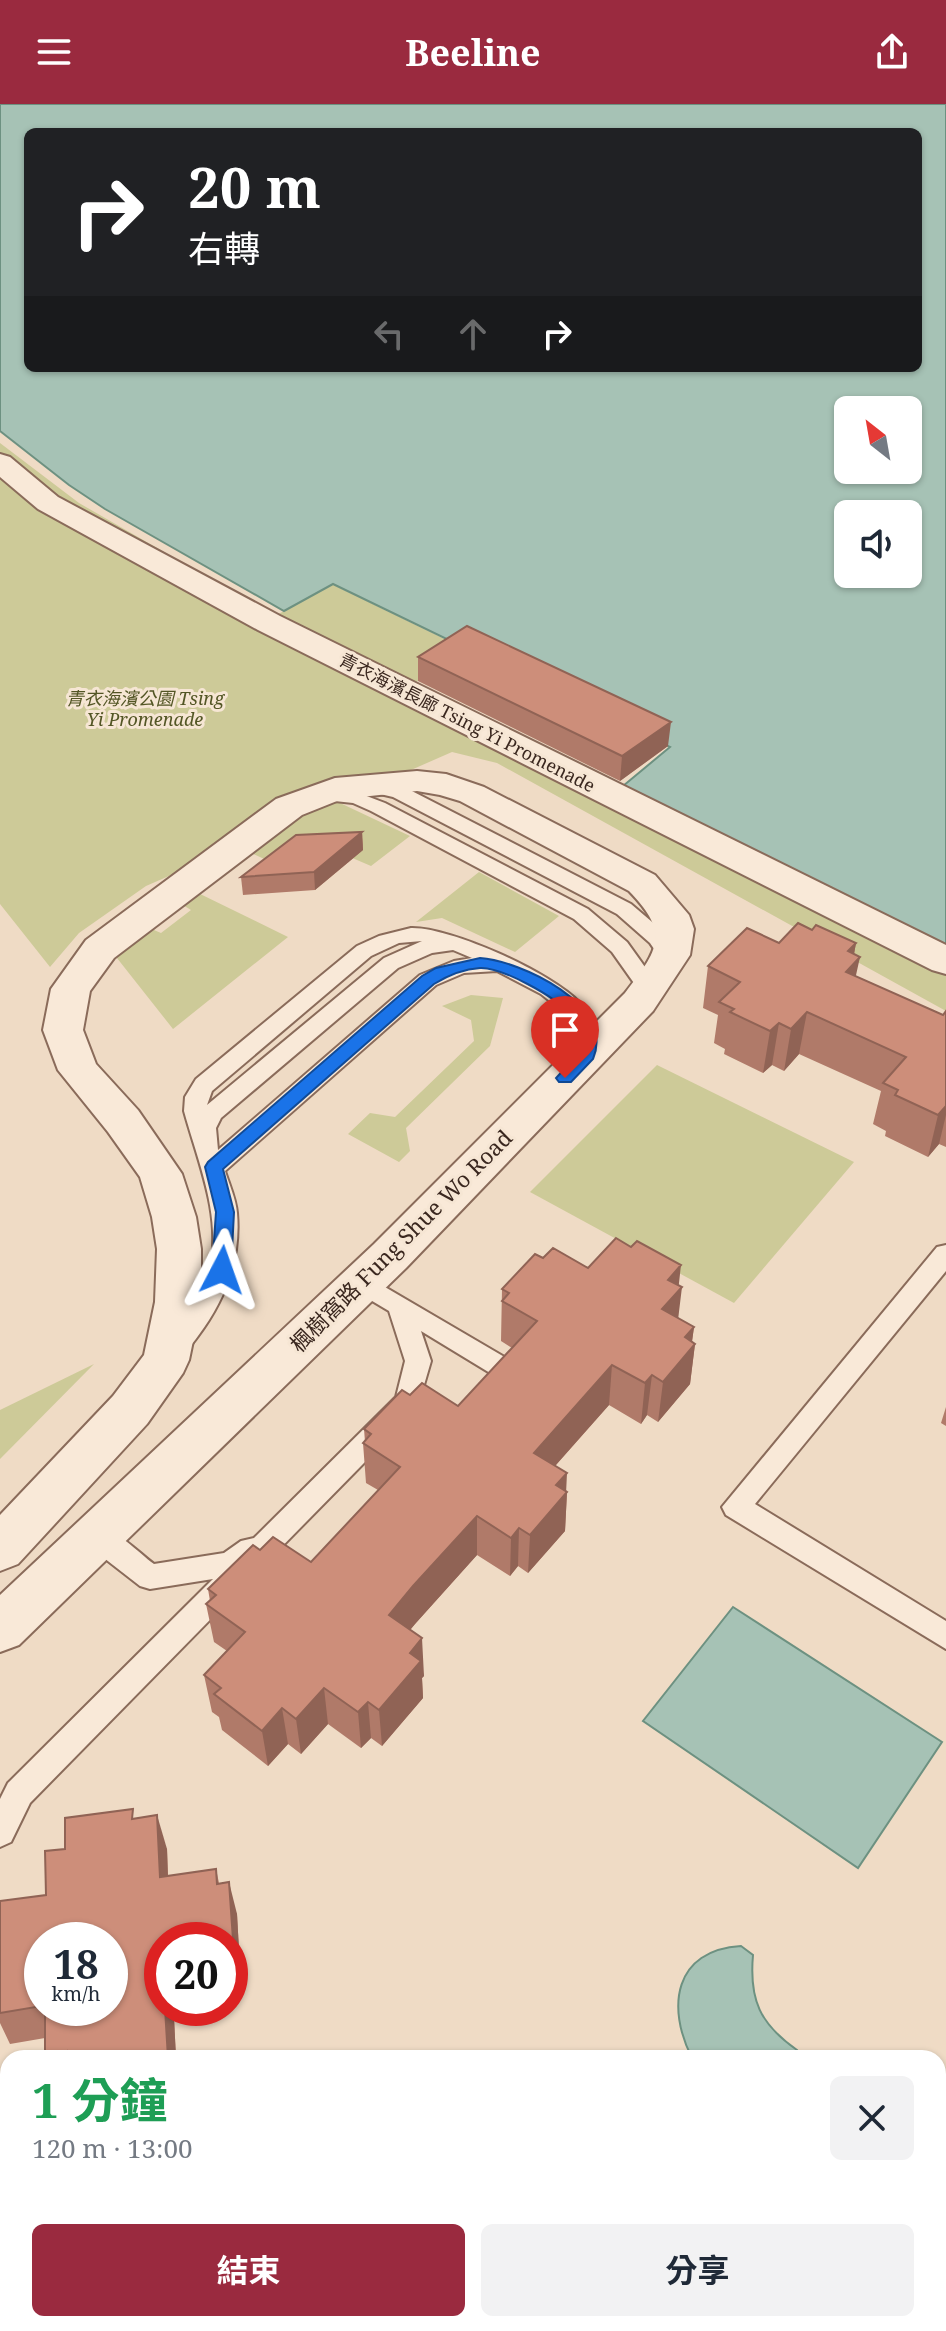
<!DOCTYPE html>
<html lang="zh-TW">
<meta charset="utf-8">
<style>
:root{--surface:#fff;--page:#f2f2f3;--text:#1f2937;--muted:#747a83;--accent:#9a2a3f}
body{margin:0;font-family:"Noto Serif","Noto Sans TC",serif;background:var(--page);color:var(--text);height:100vh;display:flex;flex-direction:column;font-size:30px;white-space:nowrap}
*{box-sizing:border-box;margin:0}
p{font-size:26px;color:var(--muted)}
.icon{flex:none;width:44px;height:44px;fill:none;stroke:currentColor;stroke-width:2;stroke-linecap:round;stroke-linejoin:round}
.map{position:relative;flex:1;overflow:hidden}
.details{position:absolute;left:0px;top:1946px;width:946px;height:282px;display:flex;flex-direction:column;background:var(--surface);border-radius:24px 24px 0 0;box-shadow:0 2px 6px #0004}
.details>*{flex:none}
.hud{position:absolute;left:24px;top:24px;width:898px;height:244px;border-radius:12px;box-shadow:0 2px 6px #0004;background:#202124;color:#fff;overflow:hidden}
.needle{width:52px;rotate:329deg}
.controls{position:absolute;left:834px;top:292px;display:grid;gap:16px}
.controls a{display:grid;place-items:center;width:88px;height:88px;border-radius:12px;background:var(--surface);box-shadow:0 2px 6px #0004;font-size:40px}
.speed{position:absolute;left:24px;top:1818px;display:flex;gap:16px;font-size:40px;font-weight:700;text-align:center}
.speed>*{display:grid;place-content:center;width:104px;height:104px;border-radius:50%;background:var(--surface);box-shadow:0 2px 6px #0004;line-height:1}
.speed small{font-size:20px;font-weight:400}
.speed .limit{border:12px solid #d22;background:#fff;color:#111}
.pin{position:absolute;display:grid;place-items:center;width:68px;height:68px;color:#fff;margin:-82px -34px;border-radius:50% 50% 50% 0;rotate:-45deg;box-shadow:0 0 8px #0007}
.pin .icon{rotate:45deg}
.me{position:absolute;width:88px;margin:-44px;rotate:4deg;stroke-linejoin:round;filter:drop-shadow(0 0 6px #0008)}
.turn{display:flex;align-items:center;gap:28px;height:168px;padding:0 32px;font-size:36px}
.turn .icon{width:104px;height:104px;stroke-width:2.5}
.turn b{display:block;font-size:56px;line-height:68px}
.lanes{display:flex;align-items:center;height:76px;padding:0 32px;background:#0003;justify-content:center;gap:40px;direction:ltr}
.lanes .off{opacity:.35}
.round{display:grid;place-items:center;flex:none;width:84px;height:84px;border-radius:12px;background:var(--page)}
.headline{display:flex;align-items:center;justify-content:space-between;height:136px;padding:0 32px}
h1{font-size:48px;font-weight:700;line-height:60px;color:#1e9e55}
.action{display:flex;gap:16px;margin-top:auto;padding:16px 32px}
.action a{flex:1;height:92px;border-radius:12px;background:var(--accent);color:#fff;font-size:32px;font-weight:700;line-height:92px;text-align:center}
.action a+a{background:var(--page);color:var(--text)}
header{display:flex;justify-content:space-between;align-items:center;height:104px;padding:0 32px;background:var(--accent);color:#fff;font-size:36px;font-weight:700}
.map>svg:first-child{display:block}
</style>
<header><svg class="icon" aria-label="menu" viewBox="0 0 24 24"><path d="M4 6h16M4 12h16M4 18h16"/></svg>Beeline<svg class="icon" aria-label="share" viewBox="0 0 24 24"><path d="M12 15V3M7 8l5-5 5 5M5 13v7h14v-7"/></svg></header>
<div class="map">
<svg width="946" height="2227" viewBox="0 0 946 2227">
<rect width="100%" height="100%" fill="#efdbc5"/>
<g fill="#cdca98">
<path d="M 0,339 L 79,399 L 275,512 L 332,480 L 467,546 L 408,583 L 946,841 L 946,907 L 497,659 L 452,648 L 338,698 L 410,732 L 371,762 L 308,735 L 275,760 L 247,747 L 272,727 L 146,782 L 79,829 L 50,863 L 0,800 Z"/>
<path d="M 479,768 L 559,812 L 515,848 L 442,814 L 416,818 Z"/>
<path d="M 194,787 L 288,833 L 173,925 L 113,849 L 147,823 L 161,829 L 191,806 L 178,798 Z"/>
<path d="M 471,891 L 503,894 L 490,942 L 406,1024 L 410,1047 L 399,1058 L 348,1030 L 370,1009 L 395,1013 L 474,937 L 471,916 L 442,902 Z"/>
<path d="M 657,961 L 854,1058 L 734,1199 L 530,1088 Z"/>
<path d="M 94,1260 L 0,1355 L 0,1306 Z"/>
</g>
<g fill="#a6c2b5" stroke="#6d9181" stroke-width="2" fill-rule="evenodd">
<path d="M 0,0 L 946,0 L 946,841 L 623,682 L 670,643 L 333,480 L 284,507 L 105,405 L 69,381 L 0,327 ZM 28,28 L 918,28 L 918,264 L 28,264 ZM 848,306 L 908,306 L 908,366 L 848,366 ZM 848,410 L 908,410 L 908,470 L 848,470 Z"/>
<path d="M 733,1503 L 942,1638 L 858,1764 L 643,1617 Z"/>
<path d="M 741,1842 L 753,1851 C 749,1896 760,1920 797,1946 L 795,1954 L 692,1954 C 666,1903 674,1846 741,1842 Z"/>
</g>
<g fill="none" stroke-linecap="round" stroke-linejoin="round">
<g stroke="#8a6b5a" stroke-width="4">
<g id="lane">
<path d="M 370,676 L 406,684 L 631,800 L 665,829 L 681,853 L 677,858 L 663,858 L 650,839 L 617,810 L 393,693 L 363,686 L 360,682 Z"/>
<path d="M 323,685 L 356,688 L 385,699 L 588,805 L 627,838 L 660,884 L 657,889 L 641,889 L 612,848 L 574,815 L 371,707 L 353,699 L 316,695 L 313,691 Z"/>
<path d="M 411,824 C 451,823 552,869 580,899 C 594,913 597,932 598,951 L 595,956 L 579,956 L 566,910 L 541,890 L 497,867 L 464,869 L 436,881 L 225,1067 C 229,1080 236,1095 237,1109 C 241,1155 225,1196 198,1232 C 189,1244 185,1252 169,1247 L 165,1240 C 179,1215 203,1194 210,1165 C 222,1112 198,1058 184,1007 L 185,993 L 196,975 L 357,842 L 379,832 ZM 422,837 L 384,854 L 207,1001 L 212,987 L 371,852 L 399,839 ZM 453,846 L 472,854 L 454,857 L 420,871 L 218,1046 L 216,1024 L 221,1014 L 398,864 L 432,849 Z"/>
<path d="M 946,1141 L 946,1167 L 755,1400 L 946,1517 L 946,1545 L 726,1411 L 722,1403 L 937,1143 Z"/>
<path d="M 361,1169 L 513,1258 L 517,1265 L 513,1272 L 504,1275 L 495,1272 L 421,1227 L 431,1257 L 417,1305 L 30,1699 L 11,1738 L 0,1743 L 0,1695 L 8,1679 L 213,1475 L 150,1485 L 140,1482 L 86,1440 L 82,1432 L 86,1424 C 109,1416 136,1447 154,1460 L 224,1449 L 241,1437 L 254,1434 L 396,1293 L 405,1257 L 389,1207 L 352,1185 L 349,1178 L 352,1171 Z"/>
<path d="M 946,1985 L 946,2030 L 938,2033 L 938,1988 Z"/>
<path d="M 938,2097 L 946,2101 L 946,2139 L 938,2135 Z"/>
</g>
</g>
<g stroke="#8a6b5a" stroke-width="4">
<g id="street">
<path d="M 0,350 L 10,353 L 58,393 L 280,512 L 946,841 L 946,870 L 932,866 L 258,526 L 38,405 L 0,373 Z"/>
<path d="M 417,667 L 446,670 L 484,683 L 655,771 L 689,811 L 694,825 L 690,851 L 653,907 L 406,1164 L 19,1541 L 0,1548 L 0,1491 L 374,1140 L 625,889 C 658,846 671,830 629,787 L 460,697 L 440,691 L 417,687 L 342,695 L 302,711 L 114,854 L 90,887 L 83,926 L 96,960 L 138,1006 L 182,1070 L 196,1113 L 201,1145 L 201,1198 L 189,1256 L 183,1269 L 147,1320 L 18,1460 L 0,1467 L 0,1411 L 113,1292 L 144,1251 L 155,1198 L 157,1145 L 152,1113 L 140,1073 L 108,1028 L 58,966 L 43,926 L 51,885 L 86,836 L 276,695 L 335,674 Z"/>
</g>
</g>
<use href="#lane" fill="#f9e9d8" fill-rule="evenodd"/>
<use href="#street" fill="#f9e9d8" fill-rule="evenodd"/>
</g>
<g fill="#b07a69" fill-rule="evenodd">
<path d="M 418,553 L 668,642 L 620,677 L 418,577 Z"/>
<path d="M 362,728 L 363,746 L 315,786 L 243,791 L 241,773 Z"/>
<path d="M 812,826 L 856,839 L 854,850 L 856,872 L 943,911 L 946,907 L 946,1043 L 939,1040 L 928,1053 L 885,1032 L 886,1027 L 873,1020 L 881,987 L 799,950 L 784,967 L 772,961 L 763,969 L 724,950 L 725,945 L 714,939 L 718,911 L 703,904 L 708,862 L 779,839 Z"/>
<path d="M 543,1154 L 679,1181 L 678,1214 L 694,1223 L 692,1237 L 695,1240 L 690,1280 L 658,1318 L 647,1311 L 641,1320 L 609,1301 L 555,1362 L 567,1388 L 565,1427 L 528,1469 L 518,1462 L 510,1472 L 477,1451 L 415,1520 L 410,1526 L 424,1572 L 422,1574 L 423,1594 L 382,1642 L 371,1634 L 361,1644 L 328,1620 L 301,1650 L 288,1640 L 268,1662 L 222,1626 L 219,1613 L 212,1608 L 204,1571 L 227,1547 L 214,1538 L 206,1500 L 210,1497 L 208,1485 L 260,1446 L 311,1458 L 378,1386 L 366,1379 L 363,1339 L 365,1338 L 364,1325 L 410,1291 L 458,1302 L 512,1244 L 501,1237 L 502,1185 Z"/>
<path d="M 946,1303 L 946,1322 L 941,1319 Z"/>
<path d="M 136,1714 L 167,1745 L 168,1772 L 216,1765 L 219,1779 L 237,1810 L 241,1882 L 230,1883 L 230,1836 L 162,1836 L 162,1904 L 230,1904 L 230,1888 L 231,1906 L 174,1914 L 176,1954 L 47,1954 L 45,1951 L 45,1934 L 10,1940 L 0,1919 L 0,1797 L 46,1791 L 65,1745 ZM 42,1836 L 110,1904 L 42,1904 Z"/>
<path d="M 8,2220 L 189,2220 L 190,2227 L 0,2227 Z"/>
</g>
<g fill="#906355">
<path d="M 671,618 L 668,642 L 620,677 L 622,652 Z"/>
<path d="M 362,728 L 363,746 L 315,786 L 314,768 Z"/>
<path d="M 856,839 L 852,861 L 860,853 L 851,894 L 838,909 L 848,847 Z"/>
<path d="M 807,908 L 799,950 L 784,967 L 791,925 Z"/>
<path d="M 779,919 L 772,961 L 763,969 L 770,927 Z"/>
<path d="M 946,1002 L 946,1011 L 939,1040 L 928,1053 L 938,1011 Z"/>
<path d="M 681,1161 L 678,1188 L 682,1183 L 677,1224 L 662,1205 L 668,1176 Z"/>
<path d="M 694,1223 L 691,1245 L 695,1240 L 690,1280 L 658,1318 L 663,1278 L 685,1233 Z"/>
<path d="M 612,1261 L 609,1301 L 532,1388 L 534,1349 Z"/>
<path d="M 652,1271 L 647,1311 L 641,1320 L 645,1279 Z"/>
<path d="M 567,1369 L 566,1390 L 567,1388 L 565,1427 L 528,1469 L 530,1431 L 556,1381 Z"/>
<path d="M 477,1412 L 477,1451 L 415,1520 L 391,1549 L 389,1511 L 413,1482 Z"/>
<path d="M 519,1424 L 518,1462 L 510,1472 L 511,1434 Z"/>
<path d="M 422,1534 L 424,1572 L 422,1574 L 423,1594 L 382,1642 L 379,1606 L 410,1549 Z"/>
<path d="M 324,1584 L 328,1620 L 301,1650 L 296,1615 Z"/>
<path d="M 368,1598 L 371,1634 L 361,1644 L 358,1608 Z"/>
<path d="M 282,1604 L 288,1640 L 268,1662 L 262,1627 Z"/>
<path d="M 157,1711 L 167,1745 L 169,1806 L 160,1773 Z"/>
<path d="M 229,1778 L 237,1810 L 241,1882 L 234,1850 Z"/>
<path d="M 165,1904 L 171,1904 L 174,1914 L 176,1954 L 168,1954 Z"/>
<path d="M 180,2220 L 189,2220 L 190,2227 L 180,2227 Z"/>
</g>
<g fill="#cd8e7a" stroke="#906355" stroke-width="2">
<path d="M 467,522 L 671,618 L 622,652 L 418,553 Z"/>
<path d="M 362,728 L 314,768 L 241,773 L 296,731 Z"/>
<path d="M 798,819 L 812,826 L 816,821 L 856,839 L 848,847 L 860,853 L 846,868 L 943,911 L 946,907 L 946,1002 L 938,1011 L 895,991 L 898,986 L 883,979 L 906,953 L 807,908 L 791,925 L 779,919 L 770,927 L 730,908 L 734,905 L 719,898 L 740,878 L 708,862 L 747,824 L 779,839 Z"/>
<path d="M 616,1134 L 631,1143 L 637,1137 L 681,1161 L 668,1176 L 682,1183 L 662,1205 L 694,1223 L 685,1233 L 695,1240 L 663,1278 L 652,1271 L 645,1279 L 612,1261 L 534,1349 L 567,1369 L 556,1381 L 567,1388 L 530,1431 L 519,1424 L 511,1434 L 477,1412 L 413,1482 L 389,1511 L 422,1534 L 410,1549 L 421,1557 L 379,1606 L 368,1598 L 358,1608 L 324,1584 L 296,1615 L 282,1604 L 262,1627 L 214,1590 L 221,1584 L 204,1571 L 245,1528 L 206,1500 L 216,1491 L 208,1485 L 253,1441 L 260,1446 L 273,1433 L 311,1458 L 400,1363 L 363,1339 L 371,1330 L 364,1325 L 402,1286 L 410,1291 L 422,1279 L 458,1302 L 537,1217 L 502,1197 L 509,1189 L 502,1185 L 535,1150 L 543,1154 L 553,1144 L 588,1164 Z"/>
<path d="M 133,1705 L 132,1715 L 157,1711 L 160,1773 L 216,1765 L 217,1780 L 229,1778 L 234,1850 L 230,1851 L 230,1836 L 162,1836 L 162,1904 L 165,1904 L 168,1954 L 67,1954 L 67,1947 L 45,1951 L 45,1904 L 110,1904 L 110,1836 L 42,1836 L 42,1902 L 0,1909 L 0,1797 L 46,1791 L 45,1747 L 65,1745 L 65,1714 Z"/>
<path d="M 8,2090 L 8,2220 L 180,2220 L 180,2227 L 46,2227 L 46,2221 L 11,2227 L 0,2227 L 0,2091 Z"/>
</g>
<path fill="#1a73e8" stroke="#114b97" stroke-width="2" d="M 480,854 C 521,857 616,901 593,955 L 571,978 L 559,978 L 556,974 L 578,950 C 578,935 577,921 568,909 C 555,892 501,863 480,864 C 464,865 447,872 434,880 L 223,1065 L 234,1108 L 231,1166 L 228,1171 L 215,1171 L 212,1166 L 216,1108 L 205,1063 L 208,1058 L 422,872 L 436,864 Z"/>
<g text-anchor="middle" stroke-width="6" stroke-linejoin="round" paint-order="stroke">
<g font-size="18" font-style="italic" fill="#535625" stroke="#f6e6d4">
<text x="145" y="601">青衣海濱公園 Tsing<tspan x="145" dy="21">Yi Promenade</tspan></text>
</g>
<g font-size="18" fill="#3a271f" stroke="#f6e6d4">
<text transform="translate(467 619) rotate(27)" y="6">青衣海濱長廊 Tsing Yi Promenade</text>
</g>
<g font-size="22" fill="#3a271f" stroke="#f6e6d4">
<text transform="translate(401 1137) rotate(-45)" y="8">楓樹窩路 Fung Shue Wo Road</text>
</g>
</g>
</svg>
<div class="controls">
<a><svg class="needle" viewBox="-14 -14 28 28"><path d="M0-13l5 13h-10z" fill="#e53935"/><path d="M0 13l5-13h-10z" fill="#747a83"/></svg></a>
<a><svg class="icon" aria-label="sound" viewBox="0 0 24 24"><path d="M4 9h4l5-4v14l-5-4H4zM17 9q2 3 0 6"/></svg></a>
</div>
<div class="speed"><div>18<small>km/h</small></div><div class="limit">20</div></div>
<div class="pin" style="left:565px;top:974px;background:#d93025"><svg class="icon" aria-label="arrive" viewBox="0 0 24 24"><path d="M6 21V4h12l-3 4 3 4H6"/></svg></div>
<svg class="me" style="left:222px;top:1166px" viewBox="-20 -20 40 40"><path d="M0-17L14 15 0 8-14 15z" fill="#1a73e8" stroke="#fff" stroke-width="4"/></svg>
<div class="hud">
<div class="turn"><svg class="icon" aria-label="right" viewBox="0 0 24 24"><path d="M7 20v-9h11M14 6l5 5-5 5"/></svg><div><b>20 m</b>右轉</div></div>
<div class="lanes"><svg class="icon off" aria-label="left" viewBox="0 0 24 24"><path d="M17 20v-9H6M10 6l-5 5 5 5"/></svg><svg class="icon off" aria-label="ahead" viewBox="0 0 24 24"><path d="M12 20V5M6 11l6-6 6 6"/></svg><svg class="icon" aria-label="right" viewBox="0 0 24 24"><path d="M7 20v-9h11M14 6l5 5-5 5"/></svg></div>
</div>
<section class="details">
<div class="headline"><div><h1>1 分鐘</h1><p>120 m · 13:00</p></div><a class="round"><svg class="icon" aria-label="close" viewBox="0 0 24 24"><path d="M6 6l12 12M18 6L6 18"/></svg></a></div>
<div class="action"><a>結束</a><a>分享</a></div>
</section>
</div>
